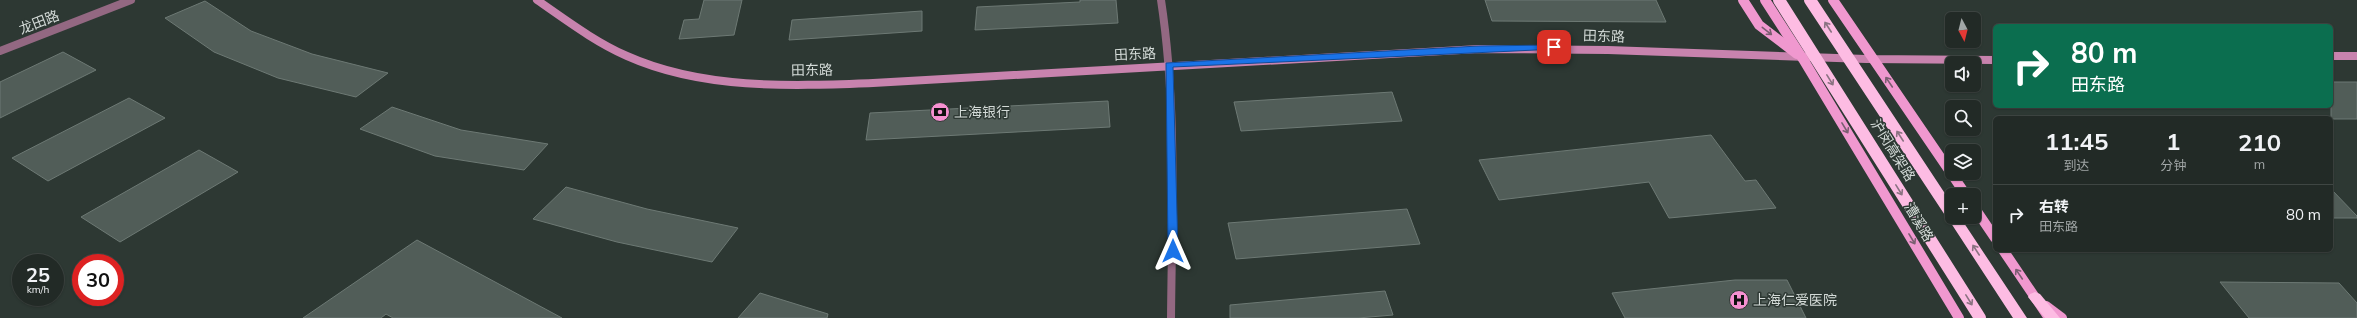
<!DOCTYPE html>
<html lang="zh">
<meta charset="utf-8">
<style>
:root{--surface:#222a26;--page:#2a322e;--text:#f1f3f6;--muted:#a2a7a7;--line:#3f4643}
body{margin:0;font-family:Mulish,"Noto Sans SC",sans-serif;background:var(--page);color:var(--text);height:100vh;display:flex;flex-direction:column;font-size:15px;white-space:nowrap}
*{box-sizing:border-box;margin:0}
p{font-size:13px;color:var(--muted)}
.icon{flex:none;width:22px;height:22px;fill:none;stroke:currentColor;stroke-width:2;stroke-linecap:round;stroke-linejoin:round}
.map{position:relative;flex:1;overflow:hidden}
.drawer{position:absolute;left:1993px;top:116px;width:340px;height:136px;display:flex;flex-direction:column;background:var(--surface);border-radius:6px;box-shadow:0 1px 3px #0004,0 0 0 1px var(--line)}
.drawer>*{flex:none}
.guide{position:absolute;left:1993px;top:24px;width:340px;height:84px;border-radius:6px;box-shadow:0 1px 3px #0004,0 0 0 1px var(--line);background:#0b6e4f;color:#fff;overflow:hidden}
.needle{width:26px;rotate:173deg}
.controls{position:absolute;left:1945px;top:12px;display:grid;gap:8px}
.controls a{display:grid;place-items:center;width:36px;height:36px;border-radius:6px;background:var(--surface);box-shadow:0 1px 3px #0004,0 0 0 1px var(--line);font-size:20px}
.speed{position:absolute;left:12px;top:254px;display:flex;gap:8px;font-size:20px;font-weight:700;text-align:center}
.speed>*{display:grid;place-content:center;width:52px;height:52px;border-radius:50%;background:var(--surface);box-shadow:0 1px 3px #0004,0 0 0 1px var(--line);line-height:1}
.speed small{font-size:10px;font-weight:400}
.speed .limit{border:6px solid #d22;background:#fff;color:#111}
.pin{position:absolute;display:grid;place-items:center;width:34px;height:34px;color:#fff;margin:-17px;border-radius:8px;box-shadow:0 2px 6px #0006}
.me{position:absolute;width:44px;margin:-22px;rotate:0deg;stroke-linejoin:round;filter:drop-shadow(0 0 3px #0008)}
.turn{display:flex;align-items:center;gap:14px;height:84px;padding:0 12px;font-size:18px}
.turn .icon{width:52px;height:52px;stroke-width:2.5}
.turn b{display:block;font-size:28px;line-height:34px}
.eta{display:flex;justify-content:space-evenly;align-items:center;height:68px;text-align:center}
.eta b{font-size:24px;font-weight:700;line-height:28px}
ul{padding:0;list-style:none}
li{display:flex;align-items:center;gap:12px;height:60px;padding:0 12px;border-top:1px solid var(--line)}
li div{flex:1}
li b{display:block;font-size:15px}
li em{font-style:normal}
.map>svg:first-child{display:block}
</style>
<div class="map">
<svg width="2357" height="318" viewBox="0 0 2357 318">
<rect width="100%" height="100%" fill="#2d3833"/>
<g fill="#515d58" stroke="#6d7974">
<path d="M 704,0 L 742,0 L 734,35 L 679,39 L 684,20 L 699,19 Z"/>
<path d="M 1080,0 L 1116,0 L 1118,23 L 975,30 L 977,7 L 1080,2 Z"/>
<path d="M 1485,0 L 1656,0 L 1666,22 L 1492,21 Z"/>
<path d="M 205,1 L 251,31 L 312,54 L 388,73 L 356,97 L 278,78 L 214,52 L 165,18 Z"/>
<path d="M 922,11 L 922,31 L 789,40 L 792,20 Z"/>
<path d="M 63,52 L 96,70 L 0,118 L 0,82 Z"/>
<rect x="2331" y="82" width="26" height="37"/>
<path d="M 1392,92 L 1402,121 L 1241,131 L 1234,102 Z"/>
<path d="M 129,98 L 165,118 L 48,181 L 12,158 Z"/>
<path d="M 1108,101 L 1110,127 L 866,140 L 870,113 Z"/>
<path d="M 392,107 L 461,130 L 548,144 L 524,170 L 435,156 L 360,129 Z"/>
<path d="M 1711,135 L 1745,181 L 1756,180 L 1776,208 L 1669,218 L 1649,182 L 1499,200 L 1479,160 Z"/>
<path d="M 199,150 L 238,172 L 120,242 L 81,217 Z"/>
<path d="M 566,187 L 647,209 L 738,228 L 712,262 L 617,242 L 533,219 Z"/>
<path d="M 2331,189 L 2357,216 L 2357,218 L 2331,218 Z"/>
<path d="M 1407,209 L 1420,244 L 1236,259 L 1228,223 Z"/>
<path d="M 417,240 L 562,318 L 393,318 L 386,314 L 381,318 L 303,318 Z"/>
<path d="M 1735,280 L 1787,280 L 1806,318 L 1625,318 L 1612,293 Z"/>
<path d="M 2220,282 L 2339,283 L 2357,303 L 2357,318 L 2249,318 Z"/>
<path d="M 1385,291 L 1393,315 L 1358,318 L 1230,318 L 1230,305 Z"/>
<path d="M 760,293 L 828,314 L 827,318 L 738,318 Z"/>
</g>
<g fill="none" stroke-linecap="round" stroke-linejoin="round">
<g stroke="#936882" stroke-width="8">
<path d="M 1161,0 C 1177,105 1172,212 1171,318"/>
<path d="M 0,51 L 131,0"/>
</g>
<g stroke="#c883ae" stroke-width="8">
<path d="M 537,0 C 566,20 595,42 627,56 C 703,90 792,86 873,83 L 1479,49 L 1608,50 L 1866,59 L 1995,60"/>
<path d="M 2331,56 L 2357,56"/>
</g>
<g stroke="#f098cf" stroke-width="10">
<path d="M 1743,0 L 1759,25 L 1797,54"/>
<path d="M 1765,0 L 1803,59 L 1959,318"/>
<path d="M 1833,0 L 1966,195"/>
<path d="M 1974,207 L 1995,238"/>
<path d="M 2003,250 L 2049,318"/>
<path d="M 2046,306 L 2062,318"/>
</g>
<g fill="#fdbce3" fill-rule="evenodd">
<path d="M 1952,213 L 1952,217 L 1960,217 L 2027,318 L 2013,318 L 1947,217 Z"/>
<path d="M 2035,292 L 2040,294 L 2060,318 L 2045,318 L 2028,297 L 2030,294 Z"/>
</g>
<g stroke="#fdbce3" stroke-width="12">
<path d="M 1779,0 L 1980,318"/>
<path d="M 1810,0 L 1952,215"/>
</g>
</g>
<defs><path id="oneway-shaft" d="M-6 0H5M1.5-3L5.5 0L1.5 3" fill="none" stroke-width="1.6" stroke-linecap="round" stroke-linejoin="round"/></defs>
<g stroke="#8b7382">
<use href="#oneway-shaft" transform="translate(1828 27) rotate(-123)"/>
<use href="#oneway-shaft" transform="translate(1830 80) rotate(58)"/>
<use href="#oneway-shaft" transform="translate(1900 136) rotate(-123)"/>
<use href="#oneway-shaft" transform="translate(1899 190) rotate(58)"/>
<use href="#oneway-shaft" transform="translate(1976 250) rotate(-123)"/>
<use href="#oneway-shaft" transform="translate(1969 300) rotate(58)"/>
</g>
<g stroke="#7b5e71">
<use href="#oneway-shaft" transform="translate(1767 31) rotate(38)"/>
<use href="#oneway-shaft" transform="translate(1889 82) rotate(-124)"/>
<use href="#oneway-shaft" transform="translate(1845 128) rotate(59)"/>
<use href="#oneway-shaft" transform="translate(1912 239) rotate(59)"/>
<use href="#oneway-shaft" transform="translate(2019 274) rotate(-124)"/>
</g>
<path fill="#1a73e8" stroke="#114b97" d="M 1554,45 L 1557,46 L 1557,49 L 1173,67 L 1178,251 L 1173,255 L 1168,251 L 1166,63 L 1479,46 Z"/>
<defs>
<g id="bank-disc" transform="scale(1)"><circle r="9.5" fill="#f690d1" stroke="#2d3833"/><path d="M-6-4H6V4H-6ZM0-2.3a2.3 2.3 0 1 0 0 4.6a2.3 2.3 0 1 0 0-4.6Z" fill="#111"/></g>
<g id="hospital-disc" transform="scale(1)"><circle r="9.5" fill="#f690d1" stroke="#2d3833"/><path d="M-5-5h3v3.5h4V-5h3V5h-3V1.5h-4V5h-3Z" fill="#111"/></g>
</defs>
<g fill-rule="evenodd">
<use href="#bank-disc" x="940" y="112"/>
<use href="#hospital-disc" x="1739" y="300"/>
</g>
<g text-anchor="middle" stroke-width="3" stroke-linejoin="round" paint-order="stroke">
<g font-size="14" fill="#d3dad7" stroke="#2d3833">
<text transform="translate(39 22) rotate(-21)" y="5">龙田路</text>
<text transform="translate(1604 36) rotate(2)" y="5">田东路</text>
<text transform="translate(1135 54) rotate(-3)" y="5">田东路</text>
<text transform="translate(812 70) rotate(-1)" y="5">田东路</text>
<text transform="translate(1893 150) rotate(58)" y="5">沪闵高架路</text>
<text transform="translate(1919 222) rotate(59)" y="5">漕溪路</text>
</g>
<g font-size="14" fill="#d3dad7" stroke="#2d3833" text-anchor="start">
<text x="954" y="117">上海银行</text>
<text x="1753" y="305">上海仁爱医院</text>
</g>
</g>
</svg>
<div class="controls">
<a><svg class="needle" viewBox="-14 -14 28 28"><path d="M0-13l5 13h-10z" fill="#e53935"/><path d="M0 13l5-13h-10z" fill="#a2a7a7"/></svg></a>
<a><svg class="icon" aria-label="sound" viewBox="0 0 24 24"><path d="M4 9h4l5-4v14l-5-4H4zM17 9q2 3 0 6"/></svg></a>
<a><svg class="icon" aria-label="search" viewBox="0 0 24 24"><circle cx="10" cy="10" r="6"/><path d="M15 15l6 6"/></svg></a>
<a><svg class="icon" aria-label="layers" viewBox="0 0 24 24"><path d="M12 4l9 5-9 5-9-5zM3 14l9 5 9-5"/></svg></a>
<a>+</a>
</div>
<div class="speed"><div>25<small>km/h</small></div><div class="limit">30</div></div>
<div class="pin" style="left:1554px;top:47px;background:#d93025"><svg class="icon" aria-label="arrive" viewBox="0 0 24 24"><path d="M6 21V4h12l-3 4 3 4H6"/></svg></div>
<svg class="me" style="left:1173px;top:251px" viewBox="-20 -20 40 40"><path d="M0-17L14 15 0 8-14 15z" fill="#1a73e8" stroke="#fff" stroke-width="4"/></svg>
<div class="guide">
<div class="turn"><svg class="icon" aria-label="right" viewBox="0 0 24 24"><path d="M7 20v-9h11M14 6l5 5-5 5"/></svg><div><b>80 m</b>田东路</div></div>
</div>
<section class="drawer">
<div class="eta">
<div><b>11:45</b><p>到达</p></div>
<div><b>1</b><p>分钟</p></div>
<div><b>210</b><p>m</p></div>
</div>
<ul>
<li><svg class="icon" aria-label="right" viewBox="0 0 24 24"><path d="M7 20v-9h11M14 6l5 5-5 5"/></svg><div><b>右转</b><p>田东路</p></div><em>80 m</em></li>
</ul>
</section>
</div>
